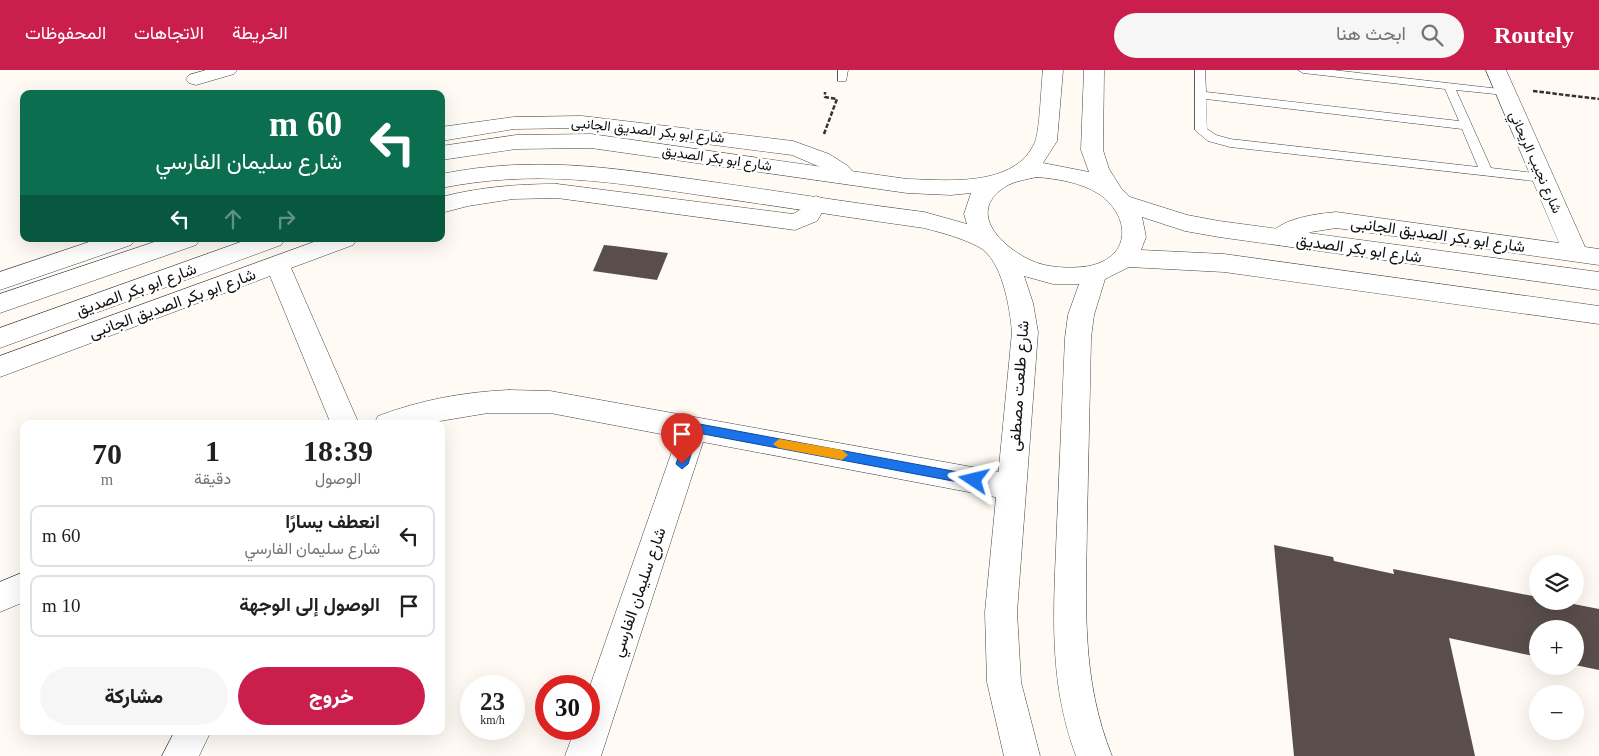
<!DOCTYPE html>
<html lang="ar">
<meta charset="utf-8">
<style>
:root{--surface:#fff;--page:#f6f6f6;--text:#202124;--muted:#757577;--line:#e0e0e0;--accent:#ca1e4d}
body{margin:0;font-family:"Times New Roman",Vazirmatn,serif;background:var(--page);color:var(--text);direction:rtl;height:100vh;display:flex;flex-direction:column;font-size:19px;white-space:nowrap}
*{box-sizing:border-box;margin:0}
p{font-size:16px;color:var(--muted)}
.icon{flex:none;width:28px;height:28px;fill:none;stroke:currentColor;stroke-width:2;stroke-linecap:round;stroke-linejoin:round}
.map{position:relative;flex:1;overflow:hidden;direction:ltr}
.details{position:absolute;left:20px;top:350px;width:425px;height:315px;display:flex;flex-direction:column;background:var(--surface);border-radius:10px;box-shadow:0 5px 20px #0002;direction:rtl}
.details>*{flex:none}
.hud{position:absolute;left:20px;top:20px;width:425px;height:152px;border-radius:10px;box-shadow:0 5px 20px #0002;direction:rtl;background:#0b6e4f;color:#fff;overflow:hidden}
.buttons{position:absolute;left:1529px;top:485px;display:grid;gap:10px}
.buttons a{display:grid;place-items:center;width:55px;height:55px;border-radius:50%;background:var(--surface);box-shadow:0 5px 20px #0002;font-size:25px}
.speed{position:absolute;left:460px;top:605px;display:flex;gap:10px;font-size:25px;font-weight:700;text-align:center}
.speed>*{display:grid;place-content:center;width:65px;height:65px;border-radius:50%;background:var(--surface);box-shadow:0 5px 20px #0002;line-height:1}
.speed small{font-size:12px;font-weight:400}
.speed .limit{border:8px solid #d22;background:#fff;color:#111}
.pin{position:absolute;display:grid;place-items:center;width:42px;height:42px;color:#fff;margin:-51px -21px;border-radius:50% 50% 50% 0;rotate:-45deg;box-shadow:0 0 5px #0007}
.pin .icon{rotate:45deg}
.me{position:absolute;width:55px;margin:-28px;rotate:280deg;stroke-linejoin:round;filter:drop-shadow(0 0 4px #0008)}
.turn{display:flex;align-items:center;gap:18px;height:105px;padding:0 20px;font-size:22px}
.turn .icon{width:65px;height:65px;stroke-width:2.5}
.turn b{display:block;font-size:35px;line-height:42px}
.lanes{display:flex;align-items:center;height:48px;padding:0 20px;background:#0003;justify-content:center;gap:25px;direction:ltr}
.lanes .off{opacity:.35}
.eta{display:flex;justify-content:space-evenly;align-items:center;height:85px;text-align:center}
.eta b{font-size:30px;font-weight:800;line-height:35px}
.button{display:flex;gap:10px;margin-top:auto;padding:10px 20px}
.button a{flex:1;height:58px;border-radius:30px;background:var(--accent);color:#fff;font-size:20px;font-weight:800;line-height:58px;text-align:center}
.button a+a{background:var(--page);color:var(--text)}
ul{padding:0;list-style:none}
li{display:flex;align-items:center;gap:15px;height:62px;margin:0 10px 8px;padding:0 10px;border:2px solid var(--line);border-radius:10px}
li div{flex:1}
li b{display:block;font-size:19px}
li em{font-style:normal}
header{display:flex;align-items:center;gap:30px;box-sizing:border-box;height:70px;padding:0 25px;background:var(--accent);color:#fff}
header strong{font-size:24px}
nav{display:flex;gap:28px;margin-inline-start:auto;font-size:18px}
.search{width:350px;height:45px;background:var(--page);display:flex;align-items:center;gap:12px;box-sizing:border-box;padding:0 18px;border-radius:28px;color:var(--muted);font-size:19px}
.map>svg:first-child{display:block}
</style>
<header>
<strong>Routely</strong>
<div class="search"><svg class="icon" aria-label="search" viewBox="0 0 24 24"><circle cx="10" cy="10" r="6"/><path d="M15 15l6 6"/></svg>ابحث هنا</div>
<nav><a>الخريطة</a><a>الاتجاهات</a><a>المحفوظات</a></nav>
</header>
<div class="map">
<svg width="1599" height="686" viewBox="0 0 1599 686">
<rect width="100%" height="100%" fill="#fffaf3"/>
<g fill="#5a4e4b">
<path d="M 604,175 L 614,176 L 668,183 L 657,210 L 593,201 Z"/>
<path d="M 1274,475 L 1333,487 L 1334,491 L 1394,504 L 1393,499 L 1538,527 L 1538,531 L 1558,531 L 1599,539 L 1599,600 L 1575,595 L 1575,559 L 1538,559 L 1538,587 L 1449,568 L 1475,686 L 1294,686 Z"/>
</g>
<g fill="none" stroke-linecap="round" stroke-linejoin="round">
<g stroke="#434343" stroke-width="1">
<g id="service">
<path d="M 838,0 L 848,0 L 846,11 L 838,11 Z"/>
<path d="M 1195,0 L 1205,0 L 1206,22 L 1459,51 L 1445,19 L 1303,3 L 1298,0 L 1333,0 L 1509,20 L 1511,22 L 1505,25 L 1456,20 L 1491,98 L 1543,104 L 1549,108 L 1543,112 L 1230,77 L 1208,71 L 1195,60 ZM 1206,29 L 1462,59 L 1478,97 L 1230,69 L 1216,65 L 1207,59 Z"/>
</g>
</g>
<g stroke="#434343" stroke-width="1">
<g id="minor">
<path d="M 206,0 L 237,0 L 234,4 L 196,15 L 189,13 L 186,9 L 189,5 Z"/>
<path d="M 1486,0 L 1506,0 L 1585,177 L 1599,179 L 1599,195 L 1336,158 L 1311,162 L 1280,175 L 1272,173 L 1268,167 C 1280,148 1316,144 1336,142 L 1559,173 Z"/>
<path d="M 582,46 L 793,71 L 829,84 L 848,96 L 857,107 L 854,112 L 846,114 L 838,112 L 820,97 L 792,85 L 582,58 L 514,59 L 441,71 L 441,57 L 514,47 Z"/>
<path d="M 557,114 L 793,144 L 803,138 L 808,129 L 816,126 L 824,129 L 827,134 L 817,151 L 795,160 L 557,128 L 513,129 L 468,136 L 441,143 L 441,127 C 480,117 517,114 557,114 Z"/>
<path d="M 98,169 L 135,169 L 131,175 L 0,220 L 0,202 Z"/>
<path d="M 322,169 L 357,169 L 353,175 L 291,198 L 359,354 L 331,354 L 270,206 L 0,307 L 0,286 Z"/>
<path d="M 509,320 L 550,321 L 1011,404 L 1021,408 L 1026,417 L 1021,426 L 1011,430 L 703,372 L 601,686 L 565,686 L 575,659 L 589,659 L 589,619 L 677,367 L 550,343 L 488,343 L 422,354 L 374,354 L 378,346 C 421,330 463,322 509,320 Z"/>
<path d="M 24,502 L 24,532 L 0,542 L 0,512 Z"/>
<path d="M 175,661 L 211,661 L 199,686 L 162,686 Z"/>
</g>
</g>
<g stroke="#434343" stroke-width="1">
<g id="tertiary">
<path d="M 1043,0 L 1063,0 L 1057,71 L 1043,93 L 1089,102 L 1081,80 L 1084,0 L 1104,0 L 1103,80 L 1109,99 L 1121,118 L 1130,127 L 1187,145 L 1219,151 L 1599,202 L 1599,220 L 1219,167 L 1185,161 L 1142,147 L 1146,167 L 1141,180 L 1224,184 L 1599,236 L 1599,254 L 1224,202 L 1129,197 L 1105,209 L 1094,245 L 1091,268 C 1090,330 1088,392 1087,454 C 1086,536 1081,609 1112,686 L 1076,686 C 1047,608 1054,535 1057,454 C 1060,392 1062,330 1065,268 L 1068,245 L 1079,214 L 1053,214 L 1024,206 L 1033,233 L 1038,262 L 1017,542 L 1021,612 L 1040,686 L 1004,686 L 987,612 L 985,542 L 1012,262 C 1010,238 1002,189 979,177 C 962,168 943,163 924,158 C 851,148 778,136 706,126 C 611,112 537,99 441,118 L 441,104 C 537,85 611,98 706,111 C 778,121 851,133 924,142 L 967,154 L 964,144 L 971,123 L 951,125 L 907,123 L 591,78 L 516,79 L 441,90 L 441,76 L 516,65 L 591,64 L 907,109 C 947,110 1015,118 1035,72 C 1040,59 1041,16 1043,0 ZM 1037,107 C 1058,109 1080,112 1099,124 C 1130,145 1133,187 1089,196 C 1071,199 1046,198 1030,190 C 999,175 965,140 1008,115 C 1016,111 1028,109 1037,107 Z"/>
<path d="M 163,169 L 200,169 L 196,175 L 0,243 L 0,224 Z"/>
<path d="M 249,169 L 285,169 L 281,175 L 0,278 L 0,258 Z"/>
</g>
</g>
<g stroke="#323232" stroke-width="2.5" stroke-dasharray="4.5 2" stroke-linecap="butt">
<path d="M 1533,21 L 1599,29"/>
<path d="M 824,64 L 837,29 L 825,27 L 825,22"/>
</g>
<use href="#service" fill="#fff" fill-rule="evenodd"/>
<use href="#minor" fill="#fff" fill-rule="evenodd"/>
<use href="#tertiary" fill="#fff" fill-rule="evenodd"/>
</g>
<path fill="#1a73e8" stroke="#114b97" d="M 694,353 L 974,405 L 980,410 L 974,415 L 698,363 L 688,394 L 682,399 L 676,394 L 688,358 Z"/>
<path fill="#f59e0b" d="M 779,369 L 842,380 L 848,385 L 842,390 L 779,378 L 773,374 Z"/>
<g text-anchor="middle" stroke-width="5" stroke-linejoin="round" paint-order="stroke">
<g font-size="14" fill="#101010" stroke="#fff">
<text transform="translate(648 60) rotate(6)" y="5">شارع ابو بكر الصديق الجانبى</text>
<text transform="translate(717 88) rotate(8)" y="5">شارع ابو بكر الصديق</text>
<text transform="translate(1536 92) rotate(66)" y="5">شارع نجيب الريحاني</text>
</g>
<g font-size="16" fill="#101010" stroke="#fff">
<text transform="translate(1438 164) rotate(8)" y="6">شارع ابو بكر الصديق الجانبى</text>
<text transform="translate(1359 178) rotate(8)" y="6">شارع ابو بكر الصديق</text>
<text transform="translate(136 219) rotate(-20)" y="6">شارع ابو بكر الصديق</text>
<text transform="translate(172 233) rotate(-20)" y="6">شارع ابو بكر الصديق الجانبى</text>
<text transform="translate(1018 316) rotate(-86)" y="6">شارع طلعت مصطفى</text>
<text transform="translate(638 522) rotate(-71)" y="6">شارع سليمان الفارسي</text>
</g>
</g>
</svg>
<div class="buttons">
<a><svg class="icon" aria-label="layers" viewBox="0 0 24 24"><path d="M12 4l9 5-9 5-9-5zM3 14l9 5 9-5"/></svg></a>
<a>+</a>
<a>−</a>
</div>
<div class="speed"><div>23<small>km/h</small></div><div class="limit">30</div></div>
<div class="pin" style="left:682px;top:394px;background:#d93025"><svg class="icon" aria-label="arrive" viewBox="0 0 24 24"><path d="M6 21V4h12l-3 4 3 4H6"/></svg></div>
<svg class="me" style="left:974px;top:410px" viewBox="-20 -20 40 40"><path d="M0-17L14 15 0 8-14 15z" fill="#1a73e8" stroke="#fff" stroke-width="4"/></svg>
<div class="hud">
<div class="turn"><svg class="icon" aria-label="left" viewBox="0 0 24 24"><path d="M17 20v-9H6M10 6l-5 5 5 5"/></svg><div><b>60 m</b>شارع سليمان الفارسي</div></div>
<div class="lanes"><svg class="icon" aria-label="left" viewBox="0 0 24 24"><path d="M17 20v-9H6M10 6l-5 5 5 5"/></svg><svg class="icon off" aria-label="ahead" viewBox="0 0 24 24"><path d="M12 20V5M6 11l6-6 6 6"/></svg><svg class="icon off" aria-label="right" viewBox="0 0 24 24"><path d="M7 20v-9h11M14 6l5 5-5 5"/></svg></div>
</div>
<section class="details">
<div class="eta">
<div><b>18:39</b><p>الوصول</p></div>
<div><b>1</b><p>دقيقة</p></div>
<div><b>70</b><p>m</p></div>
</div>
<ul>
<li><svg class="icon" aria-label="left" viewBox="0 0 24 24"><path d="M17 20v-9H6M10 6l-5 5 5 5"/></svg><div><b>انعطف يسارًا</b><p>شارع سليمان الفارسي</p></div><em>60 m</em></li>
<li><svg class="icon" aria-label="arrive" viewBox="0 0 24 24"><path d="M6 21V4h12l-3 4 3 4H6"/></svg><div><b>الوصول إلى الوجهة</b></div><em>10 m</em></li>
</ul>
<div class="button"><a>خروج</a><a>مشاركة</a></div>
</section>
</div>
